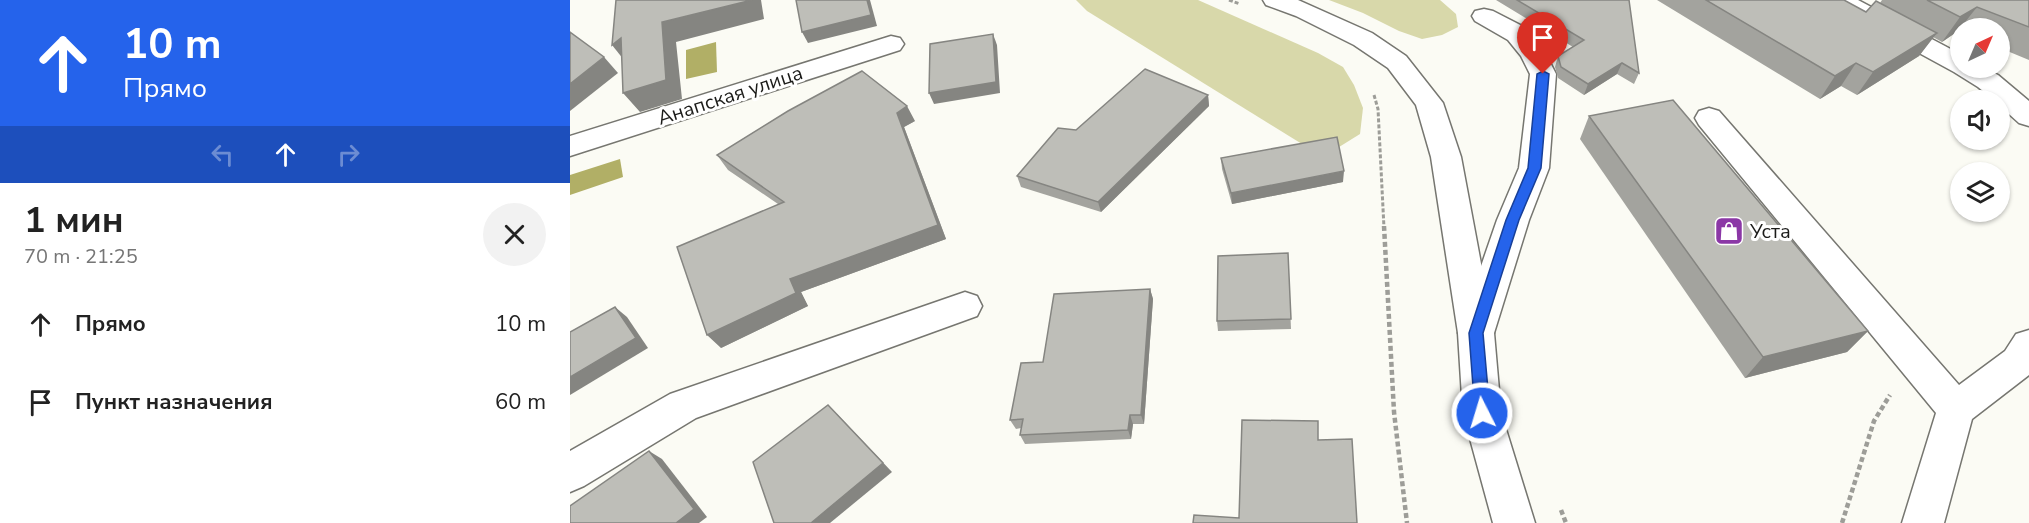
<!DOCTYPE html>
<html lang="ru">
<meta charset="utf-8">
<style>
:root{--surface:#fff;--page:#f2f2f2;--text:#222;--muted:#767676}
body{margin:0;font-family:"Nunito Sans",sans-serif;background:var(--page);color:var(--text);height:100vh;display:flex;flex-direction:column;font-size:22px;white-space:nowrap}
*{box-sizing:border-box;margin:0}
p{font-size:20px;color:var(--muted)}
.icon{flex:none;width:33px;height:33px;fill:none;stroke:currentColor;stroke-width:2;stroke-linecap:round;stroke-linejoin:round}
.map{position:relative;flex:1;overflow:hidden}
.sheet{display:flex;flex-direction:column;background:var(--surface);width:570px}
.sheet>*{flex:none}
.top-card{background:#2563eb;color:#fff;overflow:hidden}
.needle{width:39px;rotate:44deg}
.buttons{position:absolute;left:1380px;top:18px;display:grid;gap:12px}
.buttons a{display:grid;place-items:center;width:60px;height:60px;border-radius:50%;background:var(--surface);box-shadow:0 2px 4px #0004;font-size:30px}
.pin{position:absolute;display:grid;place-items:center;width:51px;height:51px;color:#fff;margin:-62px -26px;border-radius:50% 50% 50% 0;rotate:-45deg;box-shadow:0 0 6px #0007}
.pin .icon{rotate:45deg}
.me{position:absolute;width:66px;margin:-33px;rotate:355deg;stroke-linejoin:round;filter:drop-shadow(0 0 4px #0008)}
.turn{display:flex;align-items:center;gap:21px;height:126px;padding:0 24px;font-size:27px}
.turn .icon{width:78px;height:78px;stroke-width:2.5}
.turn b{display:block;font-size:42px;line-height:51px}
.lanes{display:flex;align-items:center;height:57px;padding:0 24px;background:#0003;justify-content:center;gap:30px;direction:ltr}
.lanes .off{opacity:.35}
.round{display:grid;place-items:center;flex:none;width:63px;height:63px;border-radius:32px;background:var(--page)}
.headline{display:flex;align-items:center;justify-content:space-between;height:102px;padding:0 24px}
h1{font-size:36px;font-weight:700;line-height:45px}
ul{padding:0;list-style:none}
li{display:flex;align-items:center;gap:18px;height:78px;padding:0 24px}
li div{flex:1}
li b{display:block;font-size:22px}
li em{font-style:normal}
main{display:flex;flex:1;min-height:0}
.map>svg:first-child{display:block}
</style>
<main>
<section class="sheet">
<div class="top-card">
<div class="turn"><svg class="icon" aria-label="ahead" viewBox="0 0 24 24"><path d="M12 20V5M6 11l6-6 6 6"/></svg><div><b>10 m</b>Прямо</div></div>
<div class="lanes"><svg class="icon off" aria-label="left" viewBox="0 0 24 24"><path d="M17 20v-9H6M10 6l-5 5 5 5"/></svg><svg class="icon" aria-label="ahead" viewBox="0 0 24 24"><path d="M12 20V5M6 11l6-6 6 6"/></svg><svg class="icon off" aria-label="right" viewBox="0 0 24 24"><path d="M7 20v-9h11M14 6l5 5-5 5"/></svg></div>
</div>
<div class="headline"><div><h1>1 мин</h1><p>70 m · 21:25</p></div><a class="round"><svg class="icon" aria-label="close" viewBox="0 0 24 24"><path d="M6 6l12 12M18 6L6 18"/></svg></a></div>
<ul>
<li><svg class="icon" aria-label="ahead" viewBox="0 0 24 24"><path d="M12 20V5M6 11l6-6 6 6"/></svg><div><b>Прямо</b></div><em>10 m</em></li>
<li><svg class="icon" aria-label="arrive" viewBox="0 0 24 24"><path d="M6 21V4h12l-3 4 3 4H6"/></svg><div><b>Пункт назначения</b></div><em>60 m</em></li>
</ul>
</section>
<div class="map">
<svg width="1459" height="523" viewBox="0 0 1459 523">
<rect width="100%" height="100%" fill="#fbfbf4"/>
<g fill="#d8d8aa">
<path d="M 506,0 L 628,0 L 748,53 L 773,67 L 784,85 L 793,108 L 790,134 L 753,157 L 517,11 Z"/>
<path d="M 759,0 L 870,0 L 886,14 L 888,27 L 872,35 L 852,39 L 829,31 L 793,13 Z"/>
</g>
<g fill="#b1af66">
<path d="M 146,42 L 147,72 L 116,79 L 116,50 Z"/>
<path d="M 50,159 L 53,177 L 0,195 L 0,175 Z"/>
</g>
<g fill="none" stroke-linecap="round" stroke-linejoin="round">
<g stroke="#767670" stroke-width="3">
<g id="minor">
<path d="M 1258,0 L 1288,0 L 1390,54 L 1390,68 L 1414,68 L 1428,75 L 1459,101 L 1459,126 L 1449,123 L 1430,106 L 1430,100 L 1424,100 L 1408,87 L 1384,72 L 1261,5 Z"/>
<path d="M 914,9 L 923,11 L 956,28 L 972,47 L 986,74 L 979,168 L 959,220 L 924,333 L 918,344 L 906,348 L 894,344 L 888,333 L 927,220 L 949,168 L 960,74 L 951,56 L 938,40 L 905,21 L 902,16 L 905,11 Z"/>
<path d="M 321,36 L 330,38 L 334,44 L 330,50 L 0,156 L 0,136 Z"/>
<path d="M 1139,108 L 1149,111 L 1389,385 L 1435,351 L 1446,334 L 1459,330 L 1459,375 L 1402,419 L 1374,523 L 1332,523 L 1366,413 L 1129,125 L 1125,118 L 1129,111 Z"/>
<path d="M 395,292 L 407,296 L 412,306 L 407,316 L 126,418 L 14,486 L 0,492 L 0,451 L 100,394 Z"/>
</g>
</g>
<g stroke="#767670" stroke-width="3">
<path id="major" d="M 693,0 L 728,0 L 802,33 L 836,56 L 873,103 L 891,157 L 924,333 L 931,413 L 965,523 L 923,523 L 893,413 L 888,333 L 861,157 L 846,105 L 818,68 L 784,45 L 726,16 L 696,5 Z"/>
</g>
<g stroke="#9d9d98" stroke-width="3" stroke-dasharray="4 2" stroke-linecap="butt">
<path d="M 659,0 L 670,4"/>
<path d="M 804,95 L 808,109 L 814,228"/>
</g>
<g stroke="#9d9d98" stroke-width="4.5" stroke-dasharray="5 3" stroke-linecap="butt">
<path d="M 814,226 L 824,412 L 837,523"/>
<path d="M 991,510 L 996,523"/>
<path d="M 1272,523 L 1304,421 L 1320,395"/>
</g>
<use href="#minor" fill="#fff" fill-rule="evenodd"/>
<use href="#major" fill="#fff" fill-rule="evenodd"/>
</g>
<g fill="#a3a39e">
<path d="M 926,0 L 1059,0 L 1069,73 L 1064,84 L 1047,74 L 1014,95 L 988,78 L 985,67 L 988,56 L 1003,47 Z"/>
<path d="M 1087,0 L 1274,0 L 1296,12 L 1310,3 L 1312,0 L 1459,0 L 1459,60 L 1430,48 L 1430,28 L 1390,28 L 1390,32 L 1388,31 L 1372,42 L 1363,37 L 1349,56 L 1287,95 L 1271,86 L 1250,99 Z"/>
<path d="M 638,95 L 639,106 L 531,212 L 451,187 L 447,176 L 506,130 Z"/>
<path d="M 1019,116 L 1298,331 L 1277,352 L 1175,378 L 1010,139 Z"/>
<path d="M 345,121 L 334,127 L 376,239 L 231,292 L 238,306 L 151,348 L 208,204 L 158,170 L 147,155 Z"/>
<path d="M 651,158 L 773,182 L 662,204 L 652,169 Z"/>
<path d="M 718,253 L 721,329 L 648,331 L 647,321 Z"/>
<path d="M 580,289 L 583,299 L 574,424 L 563,424 L 561,439 L 455,444 L 450,435 L 451,428 L 446,429 L 440,420 L 473,362 Z"/>
</g>
<g fill="#858581">
<path d="M 182,0 L 191,0 L 194,19 L 106,42 L 112,99 L 70,112 L 53,93 L 92,22 Z"/>
<path d="M 297,0 L 300,0 L 307,26 L 238,43 L 232,32 Z"/>
<path d="M 1407,7 L 1388,31 L 1372,42 L 1390,17 Z"/>
<path d="M 1367,33 L 1349,56 L 1287,95 L 1303,72 Z"/>
<path d="M 423,34 L 427,45 L 430,93 L 364,104 L 359,93 Z"/>
<path d="M 51,38 L 58,65 L 42,45 Z"/>
<path d="M 34,57 L 48,73 L 0,111 L 0,84 Z"/>
<path d="M 1052,63 L 1047,74 L 1014,95 L 1018,84 Z"/>
<path d="M 1286,63 L 1271,86 L 1250,99 L 1265,76 Z"/>
<path d="M 638,95 L 639,106 L 531,212 L 528,202 Z"/>
<path d="M 337,106 L 345,121 L 334,127 L 376,239 L 231,292 L 238,306 L 151,348 L 137,335 L 220,279 L 327,113 Z"/>
<path d="M 774,171 L 773,182 L 662,204 L 661,193 Z"/>
<path d="M 580,289 L 583,299 L 574,424 L 571,415 Z"/>
<path d="M 45,307 L 57,317 L 78,348 L 0,395 L 0,377 Z"/>
<path d="M 1298,331 L 1277,352 L 1175,378 L 1193,357 Z"/>
<path d="M 267,414 L 322,472 L 260,523 L 241,523 Z"/>
<path d="M 560,415 L 563,424 L 561,439 L 558,430 Z"/>
<path d="M 79,451 L 92,459 L 137,517 L 129,523 L 106,523 Z"/>
</g>
<g fill="#bebeb8" stroke="#858581" stroke-width="1.5">
<path d="M 46,0 L 182,0 L 92,22 L 96,80 L 53,93 L 51,38 L 42,45 Z"/>
<path d="M 226,0 L 297,0 L 301,15 L 232,32 Z"/>
<path d="M 947,0 L 1059,0 L 1069,73 L 1052,63 L 1018,84 L 991,67 L 988,56 L 1014,40 Z"/>
<path d="M 1136,0 L 1274,0 L 1296,12 L 1306,1 L 1367,33 L 1303,72 L 1286,63 L 1265,76 Z"/>
<path d="M 1357,0 L 1459,0 L 1459,27 L 1407,7 L 1390,17 Z"/>
<path d="M 0,32 L 34,57 L 0,84 Z"/>
<path d="M 423,34 L 426,82 L 359,93 L 360,44 Z"/>
<path d="M 575,69 L 638,95 L 528,202 L 447,176 L 488,128 L 506,130 Z"/>
<path d="M 292,71 L 337,106 L 327,113 L 368,225 L 220,279 L 226,293 L 137,335 L 107,247 L 214,202 L 147,155 L 218,111 Z"/>
<path d="M 1103,100 L 1298,331 L 1193,357 L 1019,116 Z"/>
<path d="M 767,137 L 774,171 L 661,193 L 651,158 Z"/>
<path d="M 718,253 L 721,319 L 647,321 L 648,256 Z"/>
<path d="M 580,289 L 571,415 L 560,415 L 558,430 L 450,435 L 453,419 L 440,420 L 451,363 L 473,362 L 484,294 Z"/>
<path d="M 45,307 L 66,338 L 0,377 L 0,332 Z"/>
<path d="M 258,405 L 313,463 L 241,523 L 204,523 L 183,462 Z"/>
<path d="M 672,420 L 748,421 L 748,440 L 782,439 L 787,523 L 623,523 L 624,515 L 669,518 Z"/>
<path d="M 79,451 L 124,509 L 106,523 L 0,523 L 0,506 Z"/>
</g>
<path fill="#2563eb" stroke="#184099" stroke-width="1.5" d="M 973,71 L 979,74 L 971,168 L 949,220 L 913,333 L 920,413 L 918,418 L 912,420 L 907,418 L 905,413 L 899,333 L 936,220 L 958,168 L 967,74 Z"/>
<defs>
<g id="shop-square" transform="scale(1.5)"><rect x="-9" y="-9" width="18" height="18" rx="4" fill="#8b37a6" stroke="#fff"/><path d="M-5-2.5h2.3a2.7 3.5 0 0 1 5.4 0H5L5.5 6h-11ZM-1.5-2.5h3a1.5 2.3 0 0 0-3 0Z" fill="#fff"/></g>
</defs>
<g fill-rule="evenodd">
<use href="#shop-square" x="1159" y="231"/>
</g>
<g text-anchor="middle" stroke-width="6" stroke-linejoin="round" paint-order="stroke">
<g font-size="20" fill="#1b1b19" stroke="#fff">
<text transform="translate(160 95) rotate(-18)" y="7">Анапская улица</text>
</g>
<g font-size="20" fill="#1b1b19" stroke="#fff" text-anchor="start">
<text x="1180" y="238">Уста</text>
</g>
</g>
</svg>
<div class="buttons">
<a><svg class="needle" viewBox="-14 -14 28 28"><path d="M0-13l5 13h-10z" fill="#e53935"/><path d="M0 13l5-13h-10z" fill="#767676"/></svg></a>
<a><svg class="icon" aria-label="sound" viewBox="0 0 24 24"><path d="M4 9h4l5-4v14l-5-4H4zM17 9q2 3 0 6"/></svg></a>
<a><svg class="icon" aria-label="layers" viewBox="0 0 24 24"><path d="M12 4l9 5-9 5-9-5zM3 14l9 5 9-5"/></svg></a>
</div>
<div class="pin" style="left:973px;top:74px;background:#d93025"><svg class="icon" aria-label="arrive" viewBox="0 0 24 24"><path d="M6 21V4h12l-3 4 3 4H6"/></svg></div>
<svg class="me" style="left:912px;top:413px" viewBox="-20 -20 40 40"><circle r="17" fill="#2563eb" stroke="#fff" stroke-width="3"/><path d="M0-11L8 9 0 5-8 9z" fill="#fff"/></svg>
</div>
</main>
